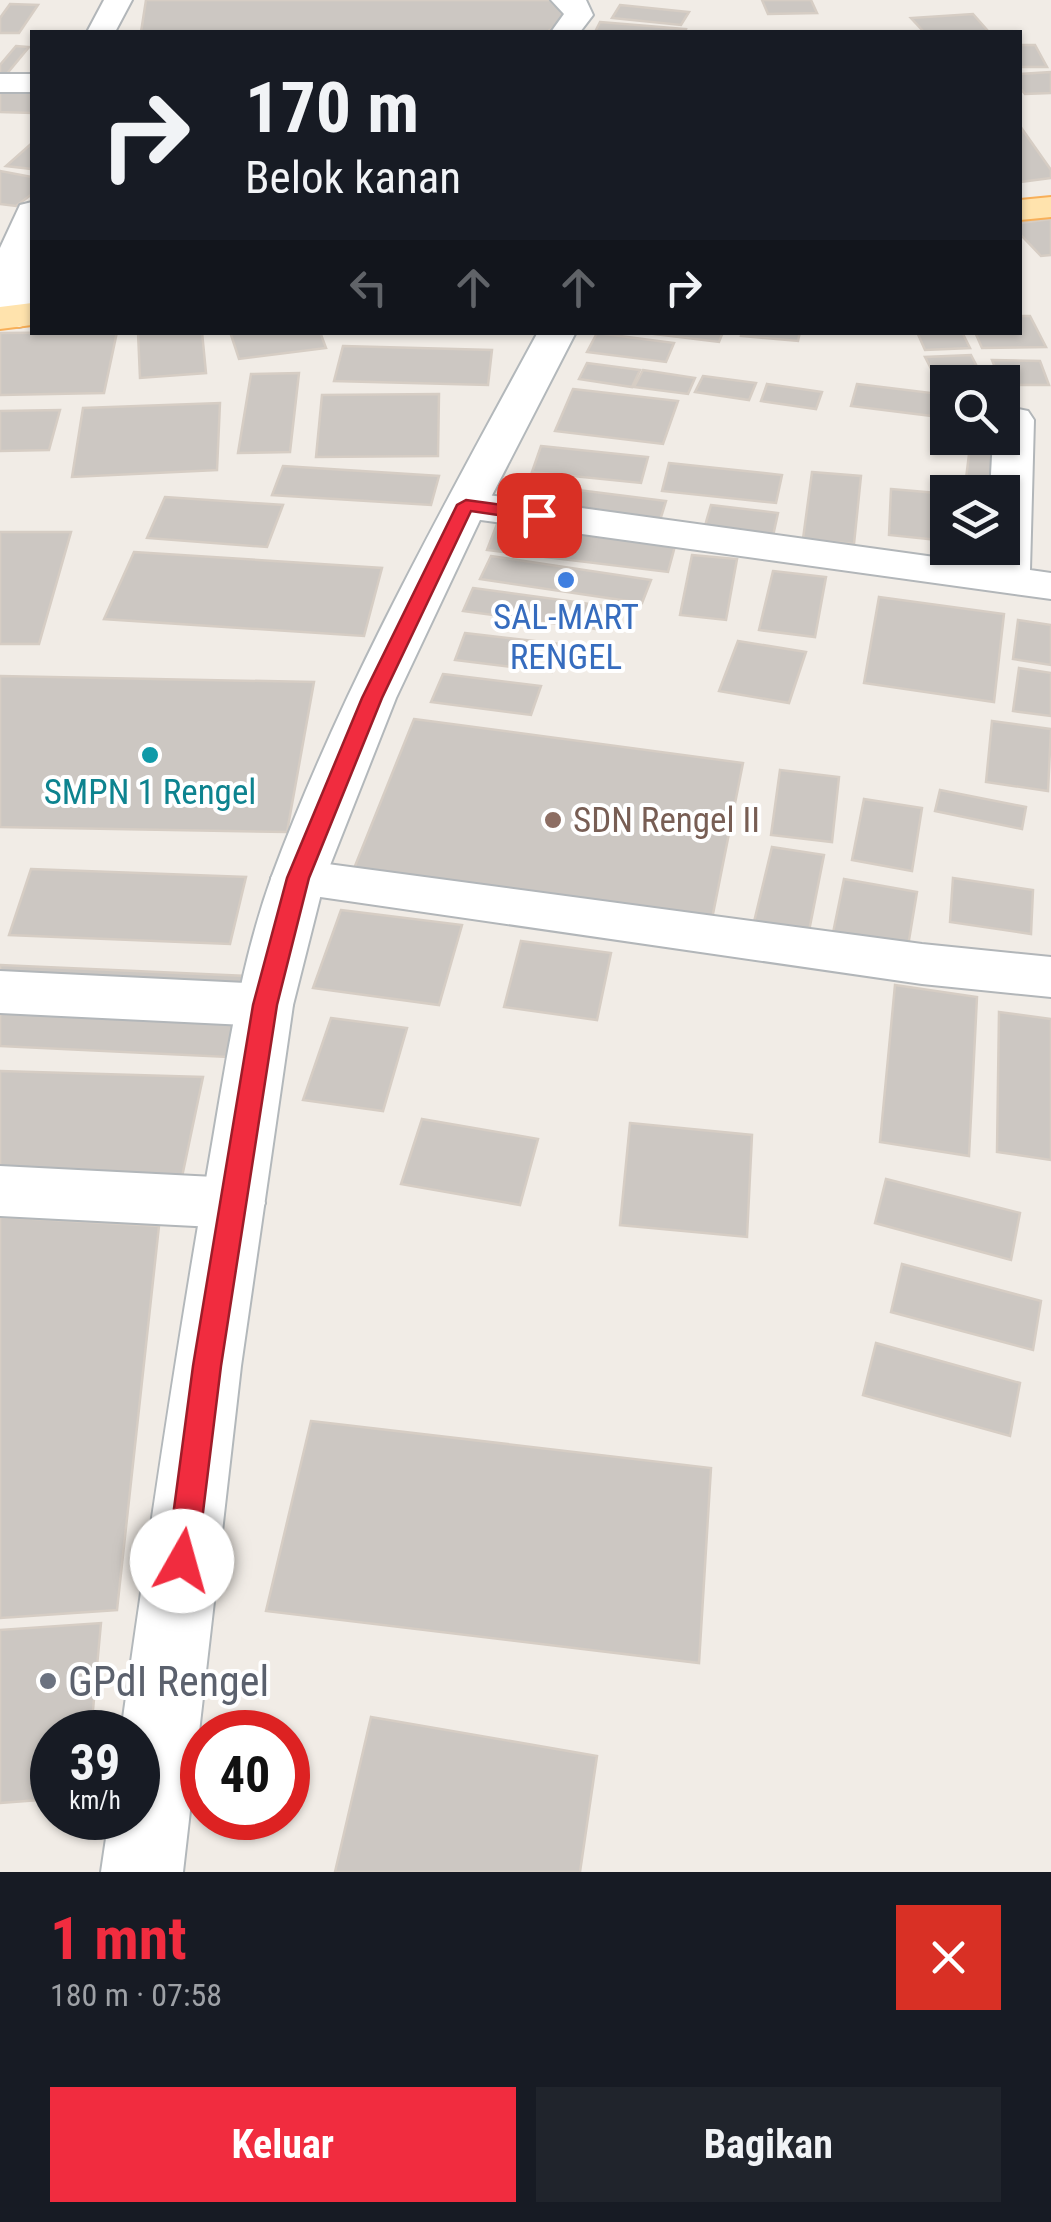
<!DOCTYPE html>
<html lang="id">
<meta charset="utf-8">
<style>
:root{--surface:#171b24;--page:#20242c;--text:#f1f3f6;--muted:#9ea1a6;--accent:#f12c3f}
body{margin:0;font-family:"Roboto Condensed",sans-serif;background:var(--page);color:var(--text);height:100vh;display:flex;flex-direction:column;font-size:38px;white-space:nowrap}
*{box-sizing:border-box;margin:0}
p{font-size:32px;color:var(--muted)}
.icon{flex:none;width:55px;height:55px;fill:none;stroke:currentColor;stroke-width:2;stroke-linecap:round;stroke-linejoin:round}
.map{position:relative;height:1872px;overflow:hidden}
.drawer{display:flex;flex-direction:column;background:var(--surface);flex:1}
.drawer>*{flex:none}
.hud{position:absolute;left:30px;top:30px;width:992px;height:305px;border-radius:0px;box-shadow:0 2px 8px #0004;background:#171b24;color:var(--text);overflow:hidden}
.fabs{position:absolute;left:930px;top:365px;display:grid;gap:20px}
.fabs a{display:grid;place-items:center;width:90px;height:90px;border-radius:0px;background:var(--surface);box-shadow:0 2px 8px #0004;font-size:50px}
.speed{position:absolute;left:30px;top:1710px;display:flex;gap:20px;font-size:50px;font-weight:700;text-align:center}
.speed>*{display:grid;place-content:center;width:130px;height:130px;border-radius:50%;background:var(--surface);box-shadow:0 2px 8px #0004;line-height:1}
.speed small{font-size:25px;font-weight:400}
.speed .limit{border:15px solid #d22;background:#fff;color:#111}
.pin{position:absolute;display:grid;place-items:center;width:85px;height:85px;color:#fff;margin:-42px;border-radius:20px;box-shadow:0 5px 15px #0006}
.me{position:absolute;width:110px;margin:-55px;rotate:7deg;stroke-linejoin:round;filter:drop-shadow(0 0 8px #0008)}
.turn{display:flex;align-items:center;gap:35px;height:210px;padding:0 50px;font-size:45px}
.turn .icon{width:130px;height:130px;stroke-width:2.5}
.turn b{display:block;font-size:70px;line-height:85px}
.lanes{display:flex;align-items:center;height:95px;padding:0 50px;background:#0003;justify-content:center;gap:50px;direction:ltr}
.lanes .off{opacity:.35}
.round{display:grid;place-items:center;flex:none;width:105px;height:105px;border-radius:0px;background:var(--page)}
.summary{display:flex;align-items:center;justify-content:space-between;height:170px;padding:0 50px}
h1{font-size:60px;font-weight:700;line-height:75px;color:var(--accent)}
.primary-button{display:flex;gap:20px;margin-top:auto;padding:20px 50px}
.primary-button a{flex:1;height:115px;border-radius:0px;background:var(--accent);color:#fff;font-size:40px;font-weight:700;line-height:115px;text-align:center}
.primary-button a+a{background:var(--page);color:var(--text)}
.map>svg:first-child{display:block}
</style>
<div class="map">
<svg width="1051" height="1872" viewBox="0 0 1051 1872">
<rect width="100%" height="100%" fill="#f1ece6"/>
<g fill="#ccc7c2" stroke="#d6cdc4" stroke-width="2.5">
<path d="M 146,0 L 560,0 L 567,2 L 561,22 L 547,32 L 141,32 Z"/>
<path d="M 762,0 L 811,0 L 817,13 L 768,14 Z"/>
<path d="M 10,4 L 38,5 L 19,33 L 0,33 L 0,18 Z"/>
<path d="M 620,5 L 689,12 L 681,25 L 612,18 Z"/>
<path d="M 973,14 L 988,31 L 924,32 L 911,18 Z"/>
<path d="M 600,22 L 686,29 L 685,32 L 595,32 Z"/>
<path d="M 1020,45 L 1035,45 L 1047,67 L 1020,67 Z"/>
<path d="M 16,46 L 29,47 L 5,76 L 0,76 L 0,65 Z"/>
<path d="M 1051,72 L 1051,93 L 1025,94 L 1020,88 L 1020,74 Z"/>
<path d="M 0,91 L 32,93 L 32,113 L 0,112 Z"/>
<path d="M 1020,126 L 1051,170 L 1051,178 L 1020,182 Z"/>
<path d="M 32,143 L 32,169 L 6,166 Z"/>
<path d="M 0,171 L 32,177 L 32,194 L 16,206 L 0,204 Z"/>
<path d="M 1051,219 L 1051,255 L 1041,256 L 1020,234 L 1020,223 Z"/>
<path d="M 1020,316 L 1030,316 L 1046,347 L 982,348 L 975,332 L 1020,332 Z"/>
<path d="M 117,332 L 104,393 L 0,395 L 0,333 Z"/>
<path d="M 138,332 L 202,332 L 206,373 L 140,378 Z"/>
<path d="M 230,332 L 320,332 L 326,348 L 239,359 Z"/>
<path d="M 638,332 L 723,332 L 719,342 Z"/>
<path d="M 742,332 L 800,332 L 798,341 L 741,336 Z"/>
<path d="M 917,332 L 962,332 L 970,348 L 925,350 Z"/>
<path d="M 597,333 L 674,343 L 666,362 L 587,352 Z"/>
<path d="M 343,346 L 492,350 L 488,385 L 334,381 Z"/>
<path d="M 971,355 L 985,382 L 948,382 L 948,390 L 942,390 L 925,357 Z"/>
<path d="M 992,360 L 1040,361 L 1049,385 L 1002,385 Z"/>
<path d="M 587,363 L 640,370 L 632,387 L 579,379 Z"/>
<path d="M 643,370 L 695,378 L 688,394 L 634,387 Z"/>
<path d="M 299,373 L 290,452 L 238,453 L 251,374 Z"/>
<path d="M 703,376 L 756,383 L 749,400 L 695,392 Z"/>
<path d="M 767,384 L 822,392 L 816,409 L 761,401 Z"/>
<path d="M 857,384 L 948,395 L 948,418 L 851,406 Z"/>
<path d="M 573,389 L 678,401 L 663,444 L 555,431 Z"/>
<path d="M 439,394 L 438,456 L 316,457 L 322,395 Z"/>
<path d="M 220,403 L 217,470 L 72,477 L 83,408 Z"/>
<path d="M 60,410 L 49,450 L 0,451 L 0,411 Z"/>
<path d="M 971,438 L 1002,438 L 1012,492 L 965,487 Z"/>
<path d="M 541,446 L 648,457 L 641,483 L 532,472 Z"/>
<path d="M 669,463 L 782,475 L 776,503 L 662,491 Z"/>
<path d="M 283,466 L 439,476 L 431,505 L 272,495 Z"/>
<path d="M 812,472 L 861,476 L 854,544 L 803,539 Z"/>
<path d="M 519,482 L 563,488 L 550,514 L 506,507 Z"/>
<path d="M 891,489 L 948,494 L 948,541 L 889,535 Z"/>
<path d="M 578,490 L 666,501 L 658,527 L 568,516 Z"/>
<path d="M 165,497 L 283,505 L 267,547 L 147,538 Z"/>
<path d="M 711,505 L 778,513 L 771,545 L 702,536 Z"/>
<path d="M 497,524 L 675,546 L 668,572 L 487,550 Z"/>
<path d="M 0,532 L 71,532 L 39,644 L 0,644 Z"/>
<path d="M 134,552 L 382,568 L 364,636 L 104,619 Z"/>
<path d="M 692,555 L 737,559 L 726,620 L 680,615 Z"/>
<path d="M 491,556 L 651,580 L 642,603 L 480,579 Z"/>
<path d="M 773,571 L 826,577 L 815,637 L 759,630 Z"/>
<path d="M 473,588 L 612,607 L 604,630 L 463,611 Z"/>
<path d="M 879,597 L 1004,614 L 994,702 L 864,683 Z"/>
<path d="M 1018,620 L 1051,625 L 1051,665 L 1013,659 Z"/>
<path d="M 465,633 L 561,644 L 552,672 L 455,660 Z"/>
<path d="M 738,641 L 806,652 L 789,703 L 719,691 Z"/>
<path d="M 1019,668 L 1051,673 L 1051,716 L 1013,711 Z"/>
<path d="M 443,674 L 541,686 L 531,715 L 431,702 Z"/>
<path d="M 0,676 L 314,682 L 287,832 L 0,827 Z"/>
<path d="M 414,719 L 743,763 L 710,929 L 351,876 Z"/>
<path d="M 992,721 L 1051,729 L 1048,791 L 986,782 Z"/>
<path d="M 780,770 L 839,777 L 832,842 L 771,835 Z"/>
<path d="M 940,790 L 1026,807 L 1022,829 L 935,811 Z"/>
<path d="M 864,799 L 922,808 L 912,871 L 852,860 Z"/>
<path d="M 772,847 L 824,855 L 809,931 L 754,922 Z"/>
<path d="M 31,869 L 246,877 L 230,944 L 9,935 Z"/>
<path d="M 953,878 L 1033,890 L 1031,934 L 950,922 Z"/>
<path d="M 844,879 L 917,892 L 908,946 L 833,933 Z"/>
<path d="M 341,910 L 462,925 L 439,1005 L 313,988 Z"/>
<path d="M 521,941 L 611,953 L 597,1020 L 504,1007 Z"/>
<path d="M 0,965 L 247,976 L 228,1057 L 0,1046 Z"/>
<path d="M 895,985 L 977,997 L 969,1156 L 880,1142 Z"/>
<path d="M 999,1012 L 1051,1019 L 1051,1160 L 997,1152 Z"/>
<path d="M 331,1018 L 407,1028 L 383,1111 L 303,1100 Z"/>
<path d="M 0,1071 L 203,1077 L 182,1177 L 0,1172 Z"/>
<path d="M 422,1119 L 538,1139 L 520,1205 L 401,1184 Z"/>
<path d="M 630,1123 L 752,1135 L 747,1237 L 620,1225 Z"/>
<path d="M 886,1179 L 1020,1213 L 1011,1260 L 875,1223 Z"/>
<path d="M 0,1217 L 159,1226 L 117,1610 L 0,1618 Z"/>
<path d="M 902,1264 L 1041,1301 L 1033,1350 L 891,1312 Z"/>
<path d="M 876,1343 L 1020,1383 L 1010,1436 L 863,1395 Z"/>
<path d="M 311,1421 L 711,1468 L 699,1663 L 266,1611 Z"/>
<path d="M 101,1623 L 91,1732 L 52,1732 L 52,1799 L 0,1803 L 0,1630 Z"/>
<path d="M 371,1717 L 597,1756 L 580,1872 L 335,1872 Z"/>
</g>
<g fill="none" stroke-linecap="round" stroke-linejoin="round">
<g stroke="#b2b6b9" stroke-width="4">
<g id="street">
<path d="M 104,0 L 132,0 L 115,32 L 87,32 Z"/>
<rect x="0" y="74" width="32" height="18"/>
<path d="M 32,202 L 32,323 L 19,327 L 6,324 L 0,316 L 0,248 L 20,205 Z"/>
<path d="M 1014,408 L 1028,411 L 1034,420 L 1030,570 L 1051,573 L 1051,599 L 466,518 L 451,514 L 445,505 L 451,496 L 466,492 L 985,564 L 986,548 L 1002,548 L 1002,492 L 990,492 L 993,438 L 1002,438 L 1002,411 Z"/>
<path d="M 298,860 L 922,944 L 1051,957 L 1051,997 L 922,984 L 279,891 L 271,878 L 279,865 Z"/>
<path d="M 0,971 L 265,984 L 285,990 L 293,1005 L 285,1020 L 265,1026 L 0,1013 Z"/>
<path d="M 0,1166 L 234,1178 L 256,1185 L 265,1203 L 256,1221 L 234,1228 L 0,1216 Z"/>
</g>
</g>
<g stroke="#b3b8bb" stroke-width="4">
<g id="secondary">
<path d="M 551,0 L 586,0 L 593,15 L 580,32 L 551,32 L 564,14 Z"/>
<path d="M 538,332 L 576,332 L 487,505 L 396,698 L 325,878 L 293,1005 L 241,1366 L 183,1872 L 101,1872 L 109,1818 L 138,1818 L 138,1732 L 121,1732 C 147,1548 174,1363 206,1179 C 224,1078 237,973 272,876 C 342,687 442,509 538,332 Z"/>
</g>
</g>
<g stroke="#f8af58" stroke-width="4">
<g id="primary">
<path d="M 1051,197 L 1051,217 L 1020,220 L 1020,200 Z"/>
<path d="M 32,303 L 32,325 L 0,329 L 0,307 Z"/>
</g>
</g>
<use href="#street" fill="#fff" fill-rule="evenodd"/>
<use href="#secondary" fill="#fff" fill-rule="evenodd"/>
<use href="#primary" fill="#ffe3ad" fill-rule="evenodd"/>
</g>
<path fill="#f12c3f" stroke="#9d1d29" stroke-width="2.5" d="M 466,500 L 539,510 L 548,515 L 539,521 L 471,511 L 382,698 L 309,878 L 277,1005 L 221,1366 L 197,1561 L 193,1571 L 182,1575 L 171,1571 L 167,1561 L 193,1366 L 253,1005 L 287,878 L 362,698 L 457,505 Z"/>
<circle fill="#3f7fe0" stroke="#fff" stroke-width="4" cx="566" cy="580" r="10"/>
<circle fill="#0f9aa8" stroke="#fff" stroke-width="4" cx="150" cy="755" r="10"/>
<circle fill="#8d6e63" stroke="#fff" stroke-width="4" cx="553" cy="820" r="10"/>
<circle fill="#6b7280" stroke="#fff" stroke-width="4" cx="48" cy="1681" r="10"/>
<g text-anchor="middle" stroke-width="8" stroke-linejoin="round" paint-order="stroke">
<g font-size="35" fill="#366cbe" stroke="#fff">
<text x="566" y="629">SAL-MART<tspan x="566" dy="40">RENGEL</tspan></text>
</g>
<g font-size="35" fill="#0d838f" stroke="#fff">
<text x="150" y="804">SMPN 1 Rengel</text>
</g>
<g font-size="35" fill="#785e54" stroke="#fff" text-anchor="start">
<text x="573" y="832">SDN Rengel II</text>
</g>
<g font-size="42" fill="#5b616d" stroke="#fff" text-anchor="start">
<text x="68" y="1696">GPdI Rengel</text>
</g>
</g>
</svg>
<div class="fabs">
<a><svg class="icon" aria-label="search" viewBox="0 0 24 24"><circle cx="10" cy="10" r="6"/><path d="M15 15l6 6"/></svg></a>
<a><svg class="icon" aria-label="layers" viewBox="0 0 24 24"><path d="M12 4l9 5-9 5-9-5zM3 14l9 5 9-5"/></svg></a>
</div>
<div class="speed"><div>39<small>km/h</small></div><div class="limit">40</div></div>
<div class="pin" style="left:539px;top:515px;background:#d93025"><svg class="icon" aria-label="arrive" viewBox="0 0 24 24"><path d="M6 21V4h12l-3 4 3 4H6"/></svg></div>
<svg class="me" style="left:182px;top:1561px" viewBox="-20 -20 40 40"><circle r="19" fill="#fff"/><path d="M0-13L10 11 0 6-10 11z" fill="#f12c3f"/></svg>
<div class="hud">
<div class="turn"><svg class="icon" aria-label="right" viewBox="0 0 24 24"><path d="M7 20v-9h11M14 6l5 5-5 5"/></svg><div><b>170 m</b>Belok kanan</div></div>
<div class="lanes"><svg class="icon off" aria-label="left" viewBox="0 0 24 24"><path d="M17 20v-9H6M10 6l-5 5 5 5"/></svg><svg class="icon off" aria-label="ahead" viewBox="0 0 24 24"><path d="M12 20V5M6 11l6-6 6 6"/></svg><svg class="icon off" aria-label="ahead" viewBox="0 0 24 24"><path d="M12 20V5M6 11l6-6 6 6"/></svg><svg class="icon" aria-label="right" viewBox="0 0 24 24"><path d="M7 20v-9h11M14 6l5 5-5 5"/></svg></div>
</div>
</div>
<section class="drawer">
<div class="summary"><div><h1>1 mnt</h1><p>180 m · 07:58</p></div><a class="round" style="background:#d93025;color:#fff"><svg class="icon" aria-label="close" viewBox="0 0 24 24"><path d="M6 6l12 12M18 6L6 18"/></svg></a></div>
<div class="primary-button"><a>Keluar</a><a>Bagikan</a></div>
</section>
